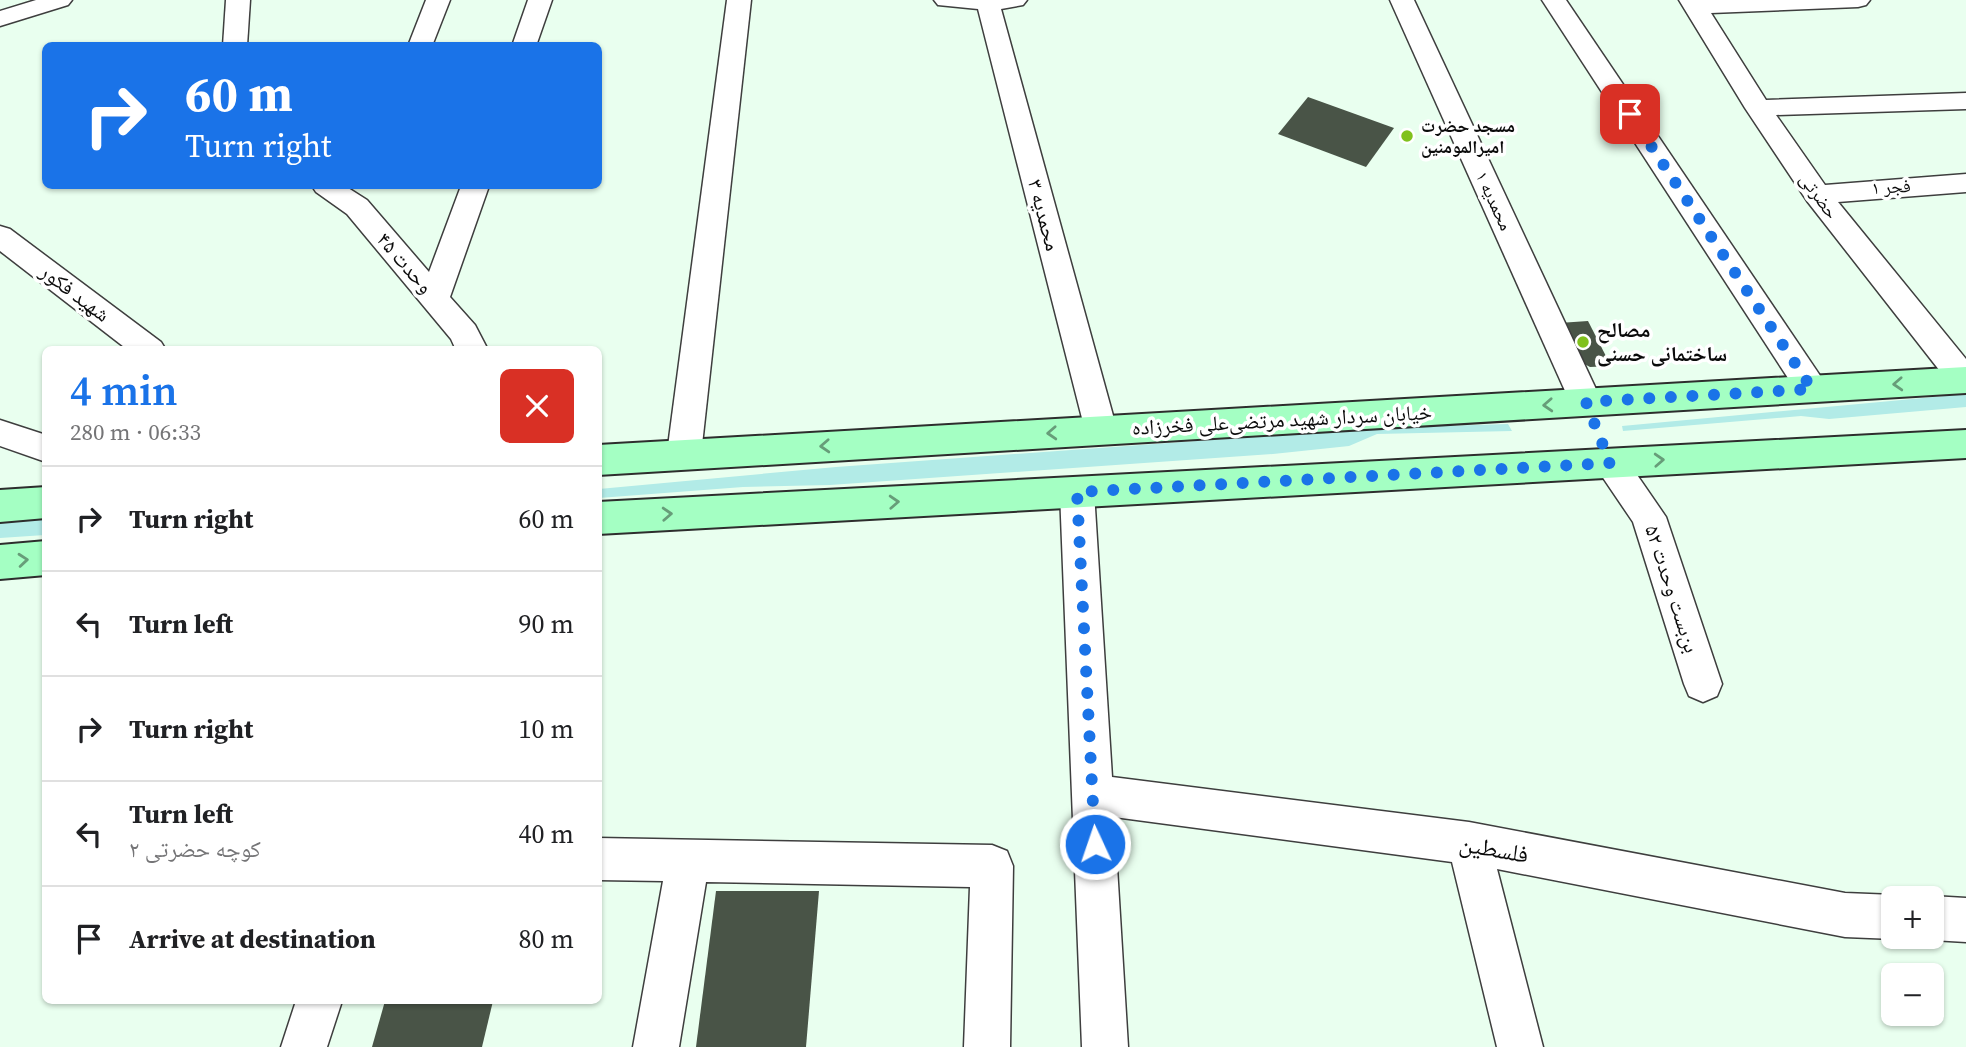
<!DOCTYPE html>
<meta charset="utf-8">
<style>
:root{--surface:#fff;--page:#f2f2f2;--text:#202124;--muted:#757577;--line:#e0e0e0;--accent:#1a73e8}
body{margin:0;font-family:"Source Serif 4","Noto Naskh Arabic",serif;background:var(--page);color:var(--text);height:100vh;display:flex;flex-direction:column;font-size:26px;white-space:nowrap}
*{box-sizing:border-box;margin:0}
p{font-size:23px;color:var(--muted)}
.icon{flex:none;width:38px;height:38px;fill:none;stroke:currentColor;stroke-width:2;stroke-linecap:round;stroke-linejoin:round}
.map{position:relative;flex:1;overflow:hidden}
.sheet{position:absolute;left:42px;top:346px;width:560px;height:658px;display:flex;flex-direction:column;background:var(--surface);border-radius:10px;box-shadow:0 2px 5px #0004}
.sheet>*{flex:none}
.top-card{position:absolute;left:42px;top:42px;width:560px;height:147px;border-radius:10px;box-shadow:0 2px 5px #0004;background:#1a73e8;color:#fff;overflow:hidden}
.buttons{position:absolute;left:1881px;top:886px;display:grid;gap:14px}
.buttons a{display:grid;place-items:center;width:63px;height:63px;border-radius:10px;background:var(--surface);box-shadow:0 2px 5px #0004;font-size:35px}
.pin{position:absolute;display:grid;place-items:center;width:60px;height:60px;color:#fff;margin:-30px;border-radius:14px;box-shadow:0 4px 10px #0006}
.me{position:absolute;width:77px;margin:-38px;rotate:357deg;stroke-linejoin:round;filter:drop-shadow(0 0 5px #0008)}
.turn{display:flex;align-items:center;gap:24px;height:147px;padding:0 28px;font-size:32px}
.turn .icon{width:91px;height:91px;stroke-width:2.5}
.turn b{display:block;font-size:49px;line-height:60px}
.round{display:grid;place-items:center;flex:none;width:74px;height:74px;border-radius:10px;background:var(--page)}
.headline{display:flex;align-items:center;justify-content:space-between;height:119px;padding:0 28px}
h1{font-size:42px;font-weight:600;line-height:52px;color:var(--accent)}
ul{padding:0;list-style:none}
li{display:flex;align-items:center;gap:21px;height:105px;padding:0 28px;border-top:2px solid var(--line)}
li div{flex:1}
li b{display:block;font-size:26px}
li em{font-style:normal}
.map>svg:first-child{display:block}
</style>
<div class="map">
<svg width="1966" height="1047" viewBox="0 0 1966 1047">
<rect width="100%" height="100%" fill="#e9ffef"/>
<g fill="#b2ebe7">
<path d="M 1966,394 L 1966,407 L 1829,419 L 1801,416 L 1623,431 L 1622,426 Z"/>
<path d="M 1508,424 L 1512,431 L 1377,434 L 1349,446 L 1273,454 L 830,485 L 743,487 L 599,498 L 599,489 L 836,467 L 1374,428 Z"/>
<path d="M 45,519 L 45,535 L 0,538 L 0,522 Z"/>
</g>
<g fill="#495447">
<path d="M 1308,97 L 1394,128 L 1366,167 L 1278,134 Z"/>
<path d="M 1588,321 L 1611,366 L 1590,367 L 1577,360 L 1559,323 Z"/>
<path d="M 716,891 L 819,891 L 806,1047 L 696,1047 Z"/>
<path d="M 385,1001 L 493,1001 L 482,1047 L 372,1047 Z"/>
</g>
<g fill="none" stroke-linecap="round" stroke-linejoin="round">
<g stroke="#3e3e3e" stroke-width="3">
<g id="minor">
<path d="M 36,0 L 72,0 L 68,5 L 0,26 L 0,11 Z"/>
<path d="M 226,0 L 250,0 L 247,46 L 223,46 Z"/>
<path d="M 426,0 L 450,0 L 432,46 L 408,46 Z"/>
<path d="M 528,0 L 552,0 L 536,46 L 512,46 Z"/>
<path d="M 727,0 L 751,0 L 701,454 L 696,463 L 684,467 L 672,463 L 667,454 Z"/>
<path d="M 934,0 L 1027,0 L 1023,5 L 1001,9 L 1117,430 L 1113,439 L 1101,443 L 1089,439 L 1085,430 L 978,9 L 938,5 Z"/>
<path d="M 1390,0 L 1414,0 L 1602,402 L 1597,411 L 1586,414 L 1575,411 L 1570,402 Z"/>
<path d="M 1542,0 L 1566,0 L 1823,380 L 1828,389 L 1823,398 L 1812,401 L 1801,398 Z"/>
<path d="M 1679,0 L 1870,0 L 1866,5 L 1858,7 L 1711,13 L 1766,100 L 1966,93 L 1966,109 L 1776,115 L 1825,185 L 1966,174 L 1966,192 L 1838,202 L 1966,359 L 1966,392 L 1954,389 L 1807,201 L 1745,108 Z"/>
<path d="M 312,186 L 345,186 L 367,200 L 429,272 L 461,186 L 489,186 L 450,297 L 475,325 L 488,350 L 456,350 L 451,339 L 347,214 L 316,192 Z"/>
<path d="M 0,226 L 10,229 L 161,342 L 166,350 L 128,350 L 0,251 Z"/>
<path d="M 0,420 L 46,435 L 46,462 L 0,446 Z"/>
<path d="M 1610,450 L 1622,453 L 1666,517 L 1722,684 L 1717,696 L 1703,702 L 1689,696 L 1684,684 L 1633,522 L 1593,463 L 1598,453 Z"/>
<path d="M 1077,478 L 1089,482 L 1094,492 L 1112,777 L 1469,822 L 1845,893 L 1894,895 L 1900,898 L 1894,898 L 1894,936 L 1900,936 L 1894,939 L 1845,937 L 1497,869 L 1543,1047 L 1497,1047 L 1452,862 L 1114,817 L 1128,1047 L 1082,1047 L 1060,492 L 1065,482 Z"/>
<path d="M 598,838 L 992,845 L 1007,851 L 1013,866 L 1010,1047 L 964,1047 L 970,887 L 706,882 L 679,1047 L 633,1047 L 663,881 L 598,880 Z"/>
<path d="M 1932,896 L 1966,898 L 1966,942 L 1932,940 L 1923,936 L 1932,936 L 1932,898 L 1928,898 Z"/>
<path d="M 296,1001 L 342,1001 L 327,1047 L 281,1047 Z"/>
</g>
</g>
<g stroke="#2d2d2d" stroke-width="4">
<g id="secondary">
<path d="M 1966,367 L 1966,393 L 598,475 L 598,445 Z"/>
<path d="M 1966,430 L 1966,458 L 598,534 L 598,502 Z"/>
<path d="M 46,487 L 46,518 L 0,522 L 0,490 Z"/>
<path d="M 46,541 L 46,575 L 0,579 L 0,545 Z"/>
</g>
</g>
<use href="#minor" fill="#fff" fill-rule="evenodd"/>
<use href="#secondary" fill="#a4ffc3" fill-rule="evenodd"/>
</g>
<defs><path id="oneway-chevron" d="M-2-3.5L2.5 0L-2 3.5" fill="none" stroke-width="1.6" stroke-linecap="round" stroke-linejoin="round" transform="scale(1.75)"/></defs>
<g stroke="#679d79">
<use href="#oneway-chevron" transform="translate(1898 384) rotate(177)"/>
<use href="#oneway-chevron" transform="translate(1548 405) rotate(177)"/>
<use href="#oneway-chevron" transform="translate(1052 433) rotate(177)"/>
<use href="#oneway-chevron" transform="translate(825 446) rotate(177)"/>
<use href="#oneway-chevron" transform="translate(1659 460) rotate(-3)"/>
<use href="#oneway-chevron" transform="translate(894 502) rotate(-3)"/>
<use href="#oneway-chevron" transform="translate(667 514) rotate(-3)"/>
<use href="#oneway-chevron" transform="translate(23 560) rotate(-5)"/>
</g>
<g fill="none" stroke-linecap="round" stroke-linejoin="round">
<path stroke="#1a73e8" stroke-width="12" stroke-dasharray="0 21.6" d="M 1095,844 L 1077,492 L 1610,463 L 1586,402 L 1812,389 L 1630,114"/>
</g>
<g fill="#80c11d" stroke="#fff" stroke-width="2.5">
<circle cx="1407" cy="136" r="7"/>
<circle cx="1583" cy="342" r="7"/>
</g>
<g text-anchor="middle" stroke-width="7" stroke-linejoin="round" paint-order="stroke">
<g font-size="18" font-weight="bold" fill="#0b0b0b" stroke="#fff" text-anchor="start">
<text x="1421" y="132">مسجد حضرت<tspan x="1421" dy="21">امیرالمومنین</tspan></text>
</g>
<g font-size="18" fill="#0b0b0b" stroke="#fff">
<text transform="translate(1891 187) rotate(-4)" y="6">فجر ۱</text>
<text transform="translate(1819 196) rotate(54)" y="6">حضرتی</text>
<text transform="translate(1494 201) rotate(65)" y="6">محمدیه ۱</text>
</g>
<g font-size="21" fill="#0b0b0b" stroke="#fff">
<text transform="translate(1044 215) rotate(75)" y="7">محمدیه ۳</text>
<text transform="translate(405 263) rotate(49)" y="7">وحدت ۴۵</text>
<text transform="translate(75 293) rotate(37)" y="7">شهید فکور</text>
<text transform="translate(1282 420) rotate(-3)" y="7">خیابان سردار شهید مرتضی‌علی فخرزاده</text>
<text transform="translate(1672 589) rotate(72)" y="7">بن‌بست وحدت ۵۲</text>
</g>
<g font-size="21" font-weight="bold" fill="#0b0b0b" stroke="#fff" text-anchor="start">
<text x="1597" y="337">مصالح<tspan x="1597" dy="24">ساختمانی حسنی</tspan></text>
</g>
<g font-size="24" fill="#0b0b0b" stroke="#fff">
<text transform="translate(1494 849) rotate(10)" y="8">فلسطین</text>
</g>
</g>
</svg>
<div class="buttons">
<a>+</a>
<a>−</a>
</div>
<div class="pin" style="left:1630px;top:114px;background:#d93025"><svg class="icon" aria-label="arrive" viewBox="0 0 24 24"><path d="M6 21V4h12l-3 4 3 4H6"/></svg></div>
<svg class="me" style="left:1095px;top:844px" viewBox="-20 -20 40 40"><circle r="17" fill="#1a73e8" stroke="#fff" stroke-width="3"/><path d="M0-11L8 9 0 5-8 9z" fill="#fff"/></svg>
<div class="top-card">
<div class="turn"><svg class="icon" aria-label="right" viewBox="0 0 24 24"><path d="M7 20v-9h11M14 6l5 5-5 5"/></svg><div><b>60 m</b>Turn right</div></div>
</div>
<section class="sheet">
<div class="headline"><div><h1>4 min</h1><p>280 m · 06:33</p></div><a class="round" style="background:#d93025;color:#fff"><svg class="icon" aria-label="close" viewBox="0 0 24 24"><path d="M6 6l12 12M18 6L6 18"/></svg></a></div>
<ul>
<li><svg class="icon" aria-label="right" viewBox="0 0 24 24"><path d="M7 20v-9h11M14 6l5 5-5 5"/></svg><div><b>Turn right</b></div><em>60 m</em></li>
<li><svg class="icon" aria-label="left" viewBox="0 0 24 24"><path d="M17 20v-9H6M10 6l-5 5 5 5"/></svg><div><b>Turn left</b></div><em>90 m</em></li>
<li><svg class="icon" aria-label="right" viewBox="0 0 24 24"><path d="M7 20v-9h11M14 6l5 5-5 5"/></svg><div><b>Turn right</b></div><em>10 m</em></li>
<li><svg class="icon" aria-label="left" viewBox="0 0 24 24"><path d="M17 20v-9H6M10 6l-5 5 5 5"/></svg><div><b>Turn left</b><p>کوچه حضرتی ۲</p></div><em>40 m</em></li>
<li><svg class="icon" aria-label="arrive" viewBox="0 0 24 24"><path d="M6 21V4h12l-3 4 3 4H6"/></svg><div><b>Arrive at destination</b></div><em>80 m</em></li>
</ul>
</section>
</div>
